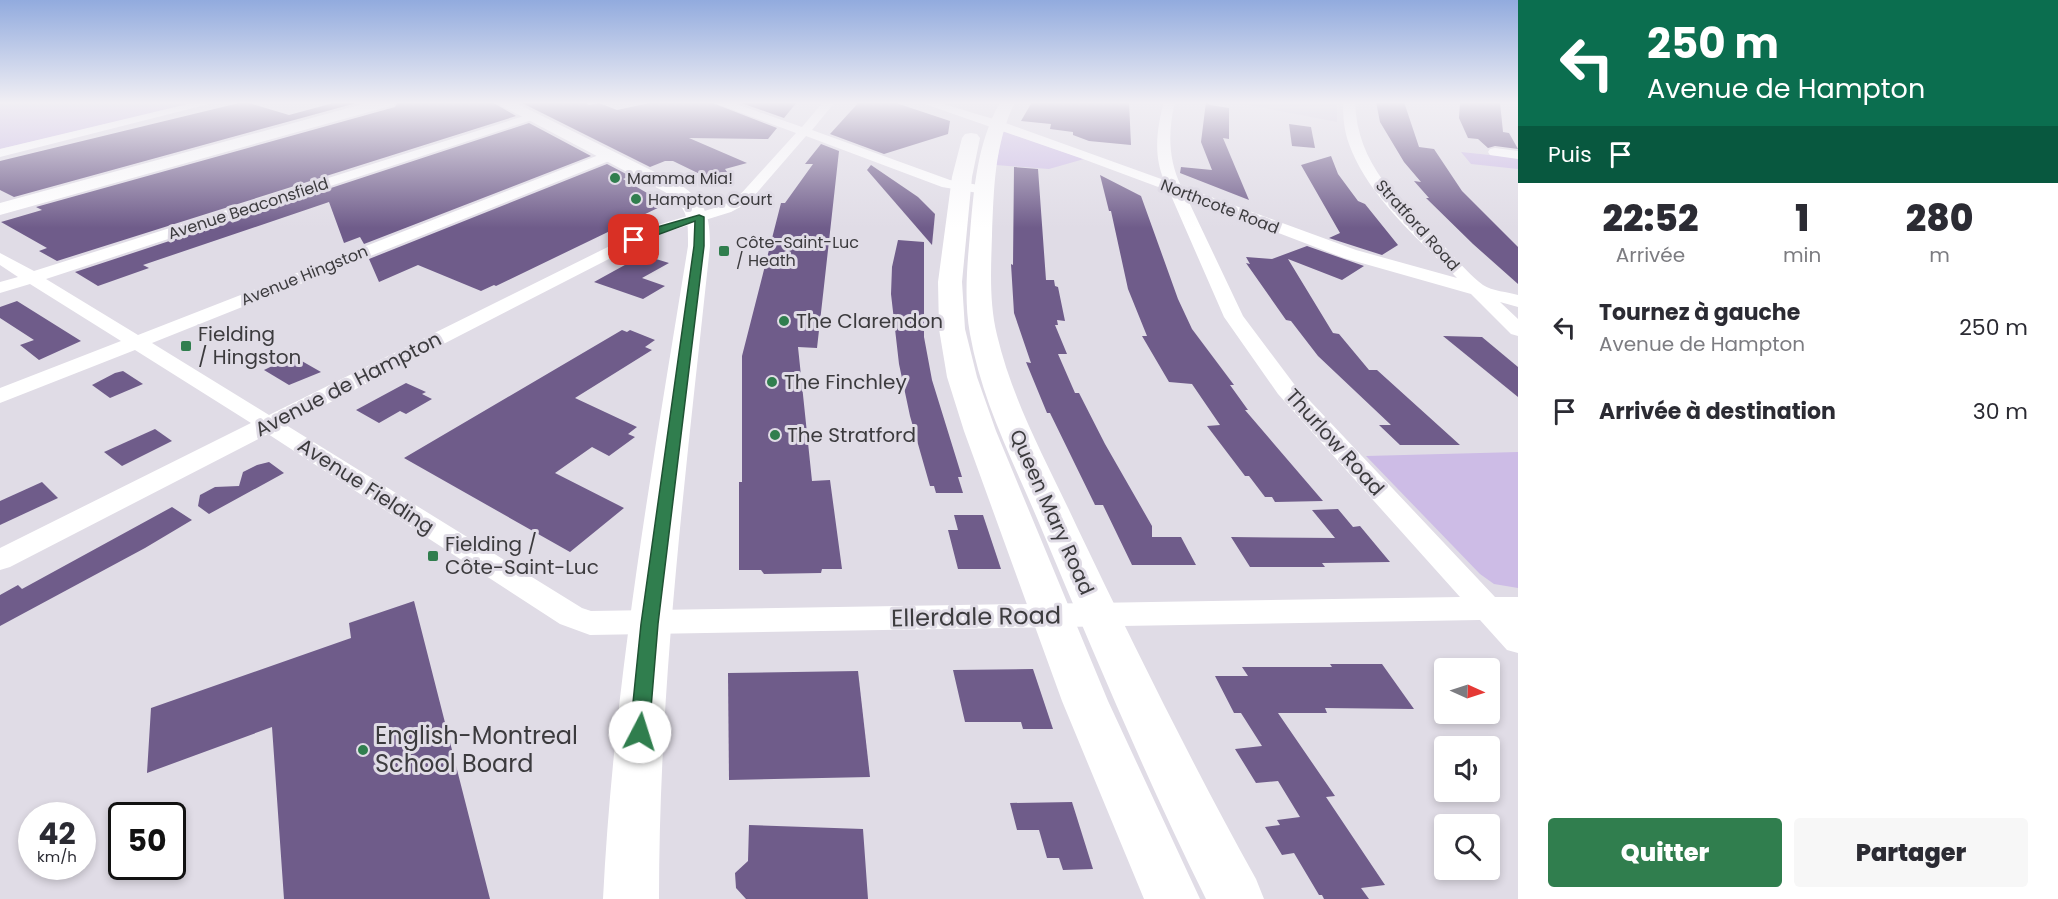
<!DOCTYPE html>
<html lang="fr">
<meta charset="utf-8">
<style>
:root{--surface:#fff;--page:#f7f7f7;--text:#2b2b33;--muted:#7c7c81;--accent:#307e4e}
body{margin:0;font-family:Poppins,sans-serif;background:var(--page);color:var(--text);height:100vh;display:flex;flex-direction:column;font-size:22px;white-space:nowrap}
*{box-sizing:border-box;margin:0}
p{font-size:20px;color:var(--muted)}
.icon{flex:none;width:33px;height:33px;fill:none;stroke:currentColor;stroke-width:2;stroke-linecap:round;stroke-linejoin:round}
.map{position:relative;flex:1;overflow:hidden}
.drawer{display:flex;flex-direction:column;background:var(--surface);width:540px}
.drawer>*{flex:none}
.banner{background:#0b6e4f;color:#fff;overflow:hidden}
.needle{width:39px;rotate:93deg}
.buttons{position:absolute;left:1434px;top:658px;display:grid;gap:12px}
.buttons a{display:grid;place-items:center;width:66px;height:66px;border-radius:6px;background:var(--surface);box-shadow:0 3px 9px #0003;font-size:30px}
.speed{position:absolute;left:18px;top:802px;display:flex;gap:12px;font-size:30px;font-weight:700;text-align:center}
.speed>*{display:grid;place-content:center;width:78px;height:78px;border-radius:50%;background:var(--surface);box-shadow:0 3px 9px #0003;line-height:1}
.speed small{font-size:15px;font-weight:400}
.speed .limit{border:3px solid #111;border-radius:9px;background:#fff;color:#111}
.pin{position:absolute;display:grid;place-items:center;width:51px;height:51px;color:#fff;margin:-26px;border-radius:12px;box-shadow:0 3px 9px #0006}
.me{position:absolute;width:66px;margin:-33px;rotate:5deg;stroke-linejoin:round;filter:drop-shadow(0 0 4px #0008)}
.turn{display:flex;align-items:center;gap:21px;height:126px;padding:0 30px;font-size:27px}
.turn .icon{width:78px;height:78px;stroke-width:2.5}
.turn b{display:block;font-size:42px;line-height:51px}
.then{display:flex;align-items:center;height:57px;padding:0 30px;background:#0003;gap:12px;font-size:22px}
.eta{display:flex;justify-content:space-evenly;align-items:center;height:102px;text-align:center}
.eta b{font-size:36px;font-weight:800;line-height:42px}
.primary-button{display:flex;gap:12px;margin-top:auto;padding:12px 30px}
.primary-button a{flex:1;height:69px;border-radius:6px;background:var(--accent);color:#fff;font-size:24px;font-weight:800;line-height:69px;text-align:center}
.primary-button a+a{background:var(--page);color:var(--text)}
ul{padding:0;list-style:none}
li{display:flex;align-items:center;gap:18px;height:84px;padding:0 30px}
li div{flex:1}
li b{display:block;font-size:22px}
li em{font-style:normal}
main{display:flex;flex:1;min-height:0}
.map>svg:first-child{display:block}
</style>
<main>
<div class="map">
<svg width="1518" height="899" viewBox="0 0 1518 899">
<rect width="100%" height="100%" fill="#e0dce6"/>
<path fill="#d4cedf" d="M 1233,102 L 1337,102 L 1337,122 L 1275,110 Z"/>
<g fill="#cdbce6">
<path d="M 0,102 L 200,102 L 0,149 Z"/>
<path d="M 1003,132 L 1005,132 L 1084,159 L 1049,169 L 996,165 Z"/>
<path d="M 1461,152 L 1518,158 L 1518,169 L 1471,164 Z"/>
<path d="M 1518,452 L 1518,588 L 1494,584 L 1480,574 L 1366,456 Z"/>
</g>
<g fill="#6f5c8a">
<path d="M 337,102 L 360,102 L 14,197 L 0,190 L 0,161 L 239,103 L 249,103 L 289,115 Z"/>
<path d="M 398,102 L 492,102 L 516,116 L 57,261 L 39,251 L 47,248 L 1,222 L 42,210 L 36,207 L 395,107 Z"/>
<path d="M 520,102 L 585,102 L 589,105 L 599,103 L 617,110 L 654,102 L 710,102 L 777,128 L 768,139 L 689,138 L 747,163 L 725,169 L 732,179 L 709,181 L 706,177 L 673,161 L 665,161 L 650,167 Z"/>
<path d="M 738,102 L 797,102 L 784,118 Z"/>
<path d="M 859,102 L 893,102 L 950,121 L 948,134 L 884,154 L 830,134 Z"/>
<path d="M 1032,102 L 1129,102 L 1131,145 L 1089,141 L 1073,135 L 1073,132 L 1050,129 L 1051,124 L 1021,121 Z"/>
<path d="M 1206,102 L 1210,105 L 1229,108 L 1229,139 L 1223,138 L 1249,200 L 1180,173 L 1181,167 L 1212,170 L 1201,142 Z"/>
<path d="M 1376,102 L 1404,102 L 1419,147 L 1434,149 L 1462,191 L 1518,247 L 1518,284 L 1473,244 L 1426,198 L 1429,198 L 1414,181 L 1421,182 L 1404,162 L 1380,122 Z"/>
<path d="M 1460,102 L 1500,102 L 1503,132 L 1509,133 L 1518,149 L 1495,146 L 1488,148 L 1478,139 L 1468,138 L 1459,118 Z"/>
<path d="M 529,123 L 591,156 L 364,244 L 360,237 L 344,243 L 329,202 L 143,265 L 149,268 L 98,286 L 75,272 Z"/>
<path d="M 1289,124 L 1311,127 L 1315,148 L 1292,146 Z"/>
<path d="M 821,144 L 839,151 L 824,286 L 817,348 L 798,347 L 812,481 L 830,480 L 842,569 L 822,569 L 821,573 L 764,574 L 761,570 L 739,570 L 739,482 L 742,482 L 742,356 L 781,203 L 785,203 L 813,164 L 805,164 Z"/>
<path d="M 1331,156 L 1338,174 L 1358,201 L 1365,204 L 1398,245 L 1382,255 L 1329,238 L 1340,233 L 1301,165 Z"/>
<path d="M 607,164 L 630,176 L 623,179 L 666,204 L 496,286 L 494,285 L 481,291 L 418,265 L 379,282 L 369,259 Z"/>
<path d="M 871,165 L 918,197 L 935,214 L 932,245 L 867,170 Z"/>
<path d="M 1014,167 L 1038,169 L 1046,280 L 1054,280 L 1055,286 L 1058,287 L 1065,321 L 1057,320 L 1058,325 L 1055,325 L 1067,354 L 1058,354 L 1075,393 L 1079,393 L 1105,444 L 1152,526 L 1152,537 L 1181,537 L 1196,565 L 1132,565 L 1103,505 L 1095,505 L 1050,413 L 1047,413 L 1026,362 L 1031,363 L 1014,313 L 1011,264 L 1013,265 Z"/>
<path d="M 1100,175 L 1141,196 L 1178,299 L 1192,329 L 1234,385 L 1230,385 L 1248,410 L 1245,410 L 1323,501 L 1275,502 L 1272,497 L 1265,497 L 1249,476 L 1245,476 L 1207,426 L 1220,425 L 1192,384 L 1169,382 L 1142,336 L 1147,336 L 1128,289 L 1111,211 L 1109,211 Z"/>
<path d="M 898,240 L 924,242 L 924,337 L 932,380 L 962,477 L 958,477 L 963,493 L 936,493 L 934,486 L 930,486 L 910,416 L 899,364 L 891,294 L 892,267 Z"/>
<path d="M 1307,246 L 1364,266 L 1342,280 L 1288,259 L 1333,333 L 1339,334 L 1369,370 L 1377,370 L 1460,445 L 1400,445 L 1379,425 L 1391,425 L 1318,356 L 1291,321 L 1286,320 L 1246,263 L 1250,264 L 1246,257 L 1272,259 Z"/>
<path d="M 643,255 L 669,263 L 642,278 L 665,286 L 643,299 L 594,282 Z"/>
<path d="M 17,301 L 81,341 L 39,360 L 20,345 L 34,340 L 0,318 L 0,307 Z"/>
<path d="M 622,330 L 627,332 L 630,330 L 655,340 L 645,347 L 652,350 L 575,398 L 637,427 L 628,434 L 635,437 L 609,456 L 592,447 L 555,473 L 624,508 L 570,552 L 404,458 Z"/>
<path d="M 1443,336 L 1482,337 L 1518,367 L 1518,397 Z"/>
<path d="M 293,356 L 321,372 L 289,385 L 264,370 Z"/>
<path d="M 123,371 L 143,384 L 110,398 L 92,385 L 115,373 Z"/>
<path d="M 406,383 L 426,392 L 422,394 L 432,399 L 406,414 L 400,411 L 379,423 L 356,410 Z"/>
<path d="M 155,429 L 172,441 L 122,466 L 104,452 Z"/>
<path d="M 269,462 L 284,473 L 209,514 L 198,506 L 200,495 L 215,487 L 239,486 L 243,472 L 257,465 Z"/>
<path d="M 42,482 L 58,498 L 0,525 L 0,501 Z"/>
<path d="M 172,507 L 192,520 L 145,548 L 0,626 L 0,595 L 18,585 L 22,589 Z"/>
<path d="M 1338,509 L 1353,527 L 1360,526 L 1390,562 L 1322,563 L 1325,567 L 1250,567 L 1231,537 L 1335,538 L 1312,510 Z"/>
<path d="M 954,515 L 983,515 L 1001,569 L 958,569 L 948,530 L 958,530 Z"/>
<path d="M 414,601 L 490,899 L 284,899 L 272,727 L 147,773 L 151,708 L 351,638 L 349,623 Z"/>
<path d="M 1330,664 L 1382,664 L 1414,709 L 1325,708 L 1327,713 L 1278,713 L 1335,796 L 1326,797 L 1385,885 L 1361,888 L 1369,899 L 1324,899 L 1322,895 L 1319,895 L 1294,853 L 1282,855 L 1265,827 L 1280,825 L 1277,820 L 1300,817 L 1278,781 L 1256,783 L 1235,749 L 1262,746 L 1241,713 L 1234,713 L 1215,676 L 1248,676 L 1242,667 L 1332,667 Z"/>
<path d="M 1033,669 L 1053,729 L 1023,729 L 1021,722 L 965,722 L 953,670 Z"/>
<path d="M 858,671 L 870,777 L 729,780 L 728,673 Z"/>
<path d="M 1072,802 L 1093,869 L 1063,870 L 1059,858 L 1047,858 L 1039,830 L 1017,830 L 1010,803 Z"/>
<path d="M 749,825 L 863,829 L 868,899 L 746,899 L 736,888 L 735,873 L 748,861 Z"/>
</g>
<g fill="none" stroke-linecap="round" stroke-linejoin="round">
<g fill="#fff" fill-rule="evenodd">
<path d="M 196,102 L 217,102 L 0,157 L 0,149 Z"/>
<path d="M 712,102 L 730,102 L 802,127 L 823,102 L 835,102 L 812,130 L 950,180 L 984,186 L 991,190 L 984,194 L 942,187 L 806,136 L 748,203 L 731,212 L 663,233 L 640,243 L 286,425 L 582,608 L 591,611 L 1460,597 L 1278,394 L 1224,317 L 1169,191 L 1083,159 L 919,102 L 937,102 L 1000,121 L 1164,180 C 1153,155 1157,127 1164,102 L 1175,102 C 1168,131 1168,159 1181,186 L 1356,250 L 1457,278 C 1419,239 1368,197 1349,144 C 1344,130 1343,117 1343,102 L 1355,102 C 1357,165 1399,201 1441,243 C 1454,256 1468,274 1483,285 C 1492,291 1508,292 1518,295 L 1518,307 L 1500,302 L 1518,319 L 1518,336 L 1511,334 L 1471,294 L 1344,258 L 1187,198 L 1243,316 L 1294,384 L 1495,597 L 1518,597 L 1518,653 L 1507,650 L 1480,620 L 590,635 L 560,624 L 268,434 L 10,567 L 0,570 L 0,548 L 251,423 L 135,350 L 0,403 L 0,388 L 121,341 L 30,284 L 0,293 L 0,282 L 18,277 L 0,265 L 0,253 L 34,271 L 527,115 L 531,113 L 537,117 L 535,119 L 46,279 L 138,335 L 604,153 L 614,153 L 616,156 L 614,159 L 152,343 L 269,415 L 628,237 L 651,227 L 721,206 L 738,197 L 796,133 Z"/>
<path d="M 1495,148 L 1518,151 L 1518,159 L 1490,155 L 1488,152 L 1490,149 Z"/>
</g>
<g fill="#fff" fill-rule="evenodd">
<path d="M 370,102 L 396,102 L 394,105 L 0,215 L 0,203 Z"/>
<path d="M 494,102 L 514,102 L 679,184 C 706,202 710,215 710,246 C 687,463 659,680 659,899 L 603,899 C 614,679 653,463 688,246 C 688,218 689,209 665,192 Z"/>
<path d="M 1000,102 L 1015,102 C 994,145 994,189 992,235 C 991,268 989,302 997,335 C 1013,403 1048,464 1077,527 C 1134,646 1192,764 1256,879 L 1264,899 L 1206,899 C 1146,778 1094,654 1042,530 C 1015,465 982,403 970,334 C 964,301 967,267 970,234 C 974,188 977,144 1000,102 Z"/>
<path d="M 971,133 L 977,134 L 980,138 L 972,177 L 962,282 L 965,329 L 977,377 L 996,431 L 1108,701 L 1200,899 L 1144,899 L 1062,701 L 964,431 L 947,377 L 939,329 L 938,282 L 952,177 L 962,138 L 965,134 Z"/>
</g>
</g>
<linearGradient id="sky" x2="0" y2="1"><stop stop-color="#92abde"/><stop offset="0.45" stop-color="#f1eff4"/><stop offset="1" stop-color="#f1eff4" stop-opacity="0"/></linearGradient>
<rect width="1518" height="228" fill="url(#sky)"/>
<path fill="#307e4e" stroke="#1f5233" stroke-width="1.5" d="M 699,215 L 704,217 L 704,246 L 658,624 L 649,732 L 647,738 L 640,740 L 633,738 L 630,732 L 641,624 L 694,246 L 695,221 L 638,242 L 630,240 L 654,228 Z"/>
<g fill="#307e4e" stroke="#e0dce6" stroke-width="2">
<circle cx="615" cy="178" r="6"/>
<circle cx="636" cy="199" r="6"/>
<rect x="718" y="245" width="12" height="12" rx="3"/>
<circle cx="784" cy="321" r="6"/>
<rect x="180" y="340" width="12" height="12" rx="3"/>
<circle cx="772" cy="382" r="6"/>
<circle cx="775" cy="435" r="6"/>
<rect x="427" y="550" width="12" height="12" rx="3"/>
<circle cx="363" cy="750" r="6"/>
</g>
<g text-anchor="middle" stroke-width="6" stroke-linejoin="round" paint-order="stroke">
<g font-size="16" fill="#3c3b3e" stroke="#e0dce6" text-anchor="start">
<text x="627" y="184">Mamma Mia!</text>
<text x="648" y="205">Hampton Court</text>
<text x="736" y="248">Côte-Saint-Luc<tspan x="736" dy="18">/ Heath</tspan></text>
</g>
<g font-size="16" fill="#3c3b3e" stroke="#e0dce6">
<text transform="translate(1220 206) rotate(21)" y="6">Northcote Road</text>
<text transform="translate(248 208) rotate(-18)" y="6">Avenue Beaconsfield</text>
<text transform="translate(1418 225) rotate(48)" y="6">Stratford Road</text>
<text transform="translate(304 275) rotate(-22)" y="6">Avenue Hingston</text>
</g>
<g font-size="20" fill="#3c3b3e" stroke="#e0dce6" text-anchor="start">
<text x="796" y="328">The Clarendon</text>
<text x="198" y="341">Fielding<tspan x="198" dy="23">/ Hingston</tspan></text>
<text x="784" y="389">The Finchley</text>
<text x="787" y="442">The Stratford</text>
<text x="445" y="551">Fielding /<tspan x="445" dy="23">Côte-Saint-Luc</tspan></text>
</g>
<g font-size="20" fill="#3c3b3e" stroke="#e0dce6">
<text transform="translate(348 384) rotate(-27)" y="7">Avenue de Hampton</text>
<text transform="translate(1335 442) rotate(48)" y="7">Thurlow Road</text>
<text transform="translate(366 486) rotate(33)" y="7">Avenue Fielding</text>
<text transform="translate(1052 512) rotate(66)" y="7">Queen Mary Road</text>
</g>
<g font-size="24" fill="#3c3b3e" stroke="#e0dce6">
<text transform="translate(976 617) rotate(-1)" y="8">Ellerdale Road</text>
</g>
<g font-size="24" fill="#3c3b3e" stroke="#e0dce6" text-anchor="start">
<text x="375" y="744">English-Montreal<tspan x="375" dy="28">School Board</tspan></text>
</g>
</g>
</svg>
<div class="buttons">
<a><svg class="needle" viewBox="-14 -14 28 28"><path d="M0-13l5 13h-10z" fill="#e53935"/><path d="M0 13l5-13h-10z" fill="#7c7c81"/></svg></a>
<a><svg class="icon" aria-label="sound" viewBox="0 0 24 24"><path d="M4 9h4l5-4v14l-5-4H4zM17 9q2 3 0 6"/></svg></a>
<a><svg class="icon" aria-label="search" viewBox="0 0 24 24"><circle cx="10" cy="10" r="6"/><path d="M15 15l6 6"/></svg></a>
</div>
<div class="speed"><div>42<small>km/h</small></div><div class="limit">50</div></div>
<div class="pin" style="left:634px;top:240px;background:#d93025"><svg class="icon" aria-label="arrive" viewBox="0 0 24 24"><path d="M6 21V4h12l-3 4 3 4H6"/></svg></div>
<svg class="me" style="left:640px;top:732px" viewBox="-20 -20 40 40"><circle r="19" fill="#fff"/><path d="M0-13L10 11 0 6-10 11z" fill="#307e4e"/></svg>
</div>
<section class="drawer">
<div class="banner">
<div class="turn"><svg class="icon" aria-label="left" viewBox="0 0 24 24"><path d="M17 20v-9H6M10 6l-5 5 5 5"/></svg><div><b>250 m</b>Avenue de Hampton</div></div>
<div class="then">Puis<svg class="icon" aria-label="arrive" viewBox="0 0 24 24"><path d="M6 21V4h12l-3 4 3 4H6"/></svg></div>
</div>
<div class="eta">
<div><b>22:52</b><p>Arrivée</p></div>
<div><b>1</b><p>min</p></div>
<div><b>280</b><p>m</p></div>
</div>
<ul>
<li><svg class="icon" aria-label="left" viewBox="0 0 24 24"><path d="M17 20v-9H6M10 6l-5 5 5 5"/></svg><div><b>Tournez à gauche</b><p>Avenue de Hampton</p></div><em>250 m</em></li>
<li><svg class="icon" aria-label="arrive" viewBox="0 0 24 24"><path d="M6 21V4h12l-3 4 3 4H6"/></svg><div><b>Arrivée à destination</b></div><em>30 m</em></li>
</ul>
<div class="primary-button"><a>Quitter</a><a>Partager</a></div>
</section>
</main>
